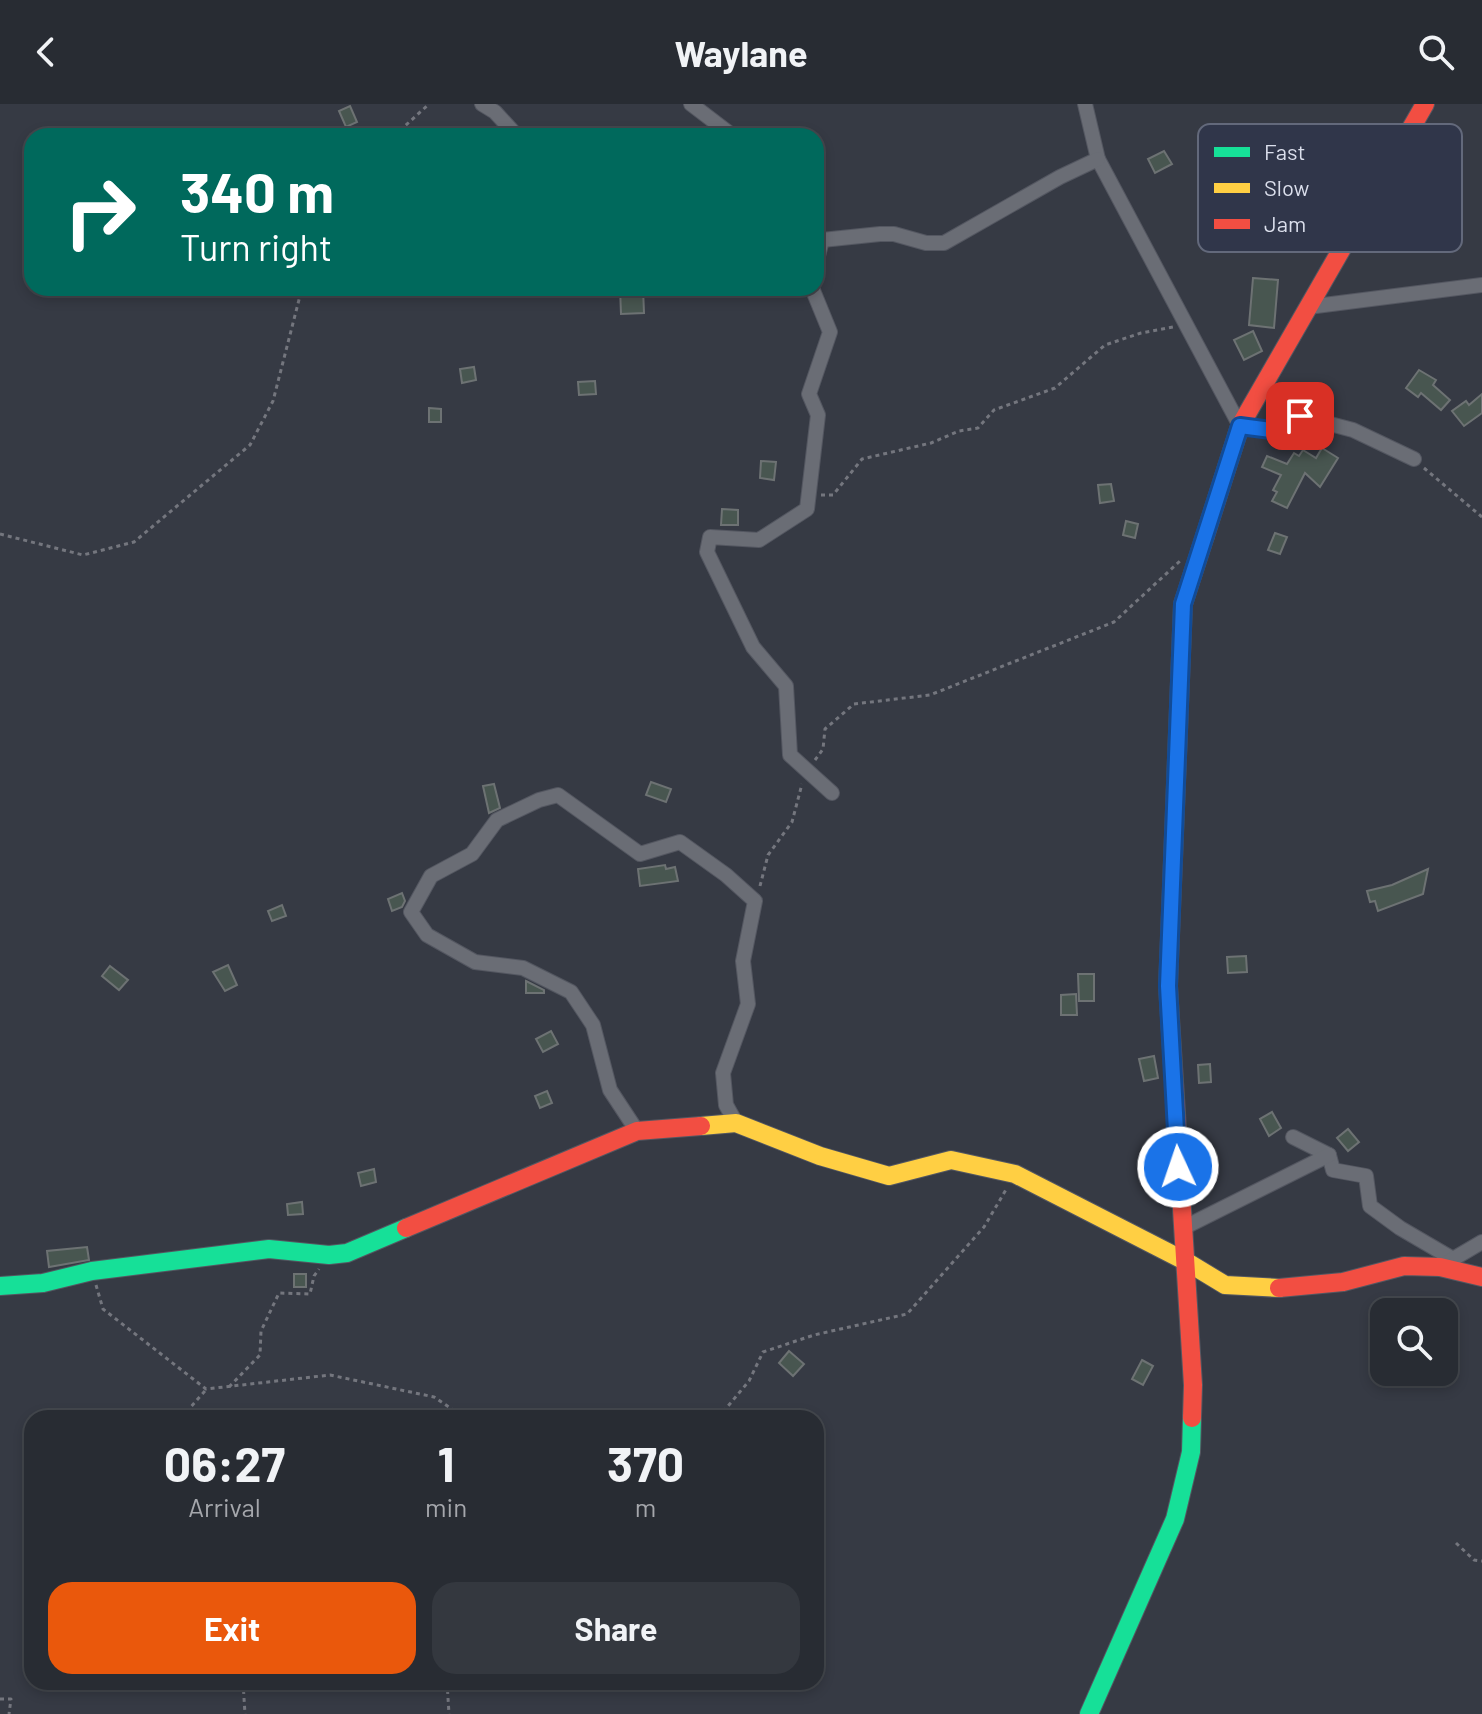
<!DOCTYPE html>
<style>
:root{--surface:#282c33;--page:#34383f;--text:#f1f3f6;--muted:#a5a7ac;--line:#44484e;--accent:#ea580c}
body{margin:0;font-family:Barlow,sans-serif;background:var(--page);color:var(--text);height:100vh;display:flex;flex-direction:column;font-size:30px;white-space:nowrap}
*{box-sizing:border-box;margin:0}
p{font-size:26px;color:var(--muted)}
.icon{flex:none;width:44px;height:44px;fill:none;stroke:currentColor;stroke-width:2;stroke-linecap:round;stroke-linejoin:round}
.map{position:relative;flex:1;overflow:hidden}
.sheet{position:absolute;left:24px;top:1306px;width:800px;height:280px;display:flex;flex-direction:column;background:var(--surface);border-radius:24px;box-shadow:0 4px 12px #0003,0 0 0 2px var(--line)}
.sheet>*{flex:none}
.hud{position:absolute;left:24px;top:24px;width:800px;height:168px;border-radius:24px;box-shadow:0 4px 12px #0003,0 0 0 2px var(--line);background:#00695c;color:#fff;overflow:hidden}
.tools{position:absolute;left:1370px;top:1194px;display:grid;gap:16px}
.tools a{display:grid;place-items:center;width:88px;height:88px;border-radius:16px;background:var(--surface);box-shadow:0 4px 12px #0003,0 0 0 2px var(--line);font-size:40px}
.pin{position:absolute;display:grid;place-items:center;width:68px;height:68px;color:#fff;margin:-34px;border-radius:16px;box-shadow:0 4px 12px #0006}
.me{position:absolute;width:88px;margin:-44px;rotate:357deg;stroke-linejoin:round;filter:drop-shadow(0 0 6px #0008)}
.turn{display:flex;align-items:center;gap:28px;height:168px;padding:0 24px;font-size:36px}
.turn .icon{width:104px;height:104px;stroke-width:2.5}
.turn b{display:block;font-size:56px;line-height:68px}
.eta{display:flex;justify-content:space-evenly;align-items:center;height:136px;text-align:center}
.eta b{font-size:48px;font-weight:700;line-height:56px}
.cta{display:flex;gap:16px;margin-top:auto;padding:16px 24px}
.cta a{flex:1;height:92px;border-radius:24px;background:var(--accent);color:#fff;font-size:32px;font-weight:700;line-height:92px;text-align:center}
.cta a+a{background:var(--page);color:var(--text)}
header{display:flex;justify-content:space-between;align-items:center;height:104px;padding:0 24px;background:var(--surface);font-size:36px;font-weight:700}
.map>svg:first-child{display:block}
</style>
<header><svg class="icon" aria-label="back" viewBox="0 0 24 24"><path d="M15 5l-7 7 7 7"/></svg>Waylane<svg class="icon" aria-label="search" viewBox="0 0 24 24"><circle cx="10" cy="10" r="6"/><path d="M15 15l6 6"/></svg></header>
<div class="map">
<svg width="1482" height="1610" viewBox="0 0 1482 1610">
<rect width="100%" height="100%" fill="#363a44"/>
<g fill="#485650" stroke="#6d7273" stroke-width="2">
<path d="M 350,2 L 357,18 L 346,23 L 339,7 Z"/>
<path d="M 1164,47 L 1172,60 L 1155,69 L 1148,55 Z"/>
<path d="M 1253,174 L 1278,176 L 1274,224 L 1249,221 Z"/>
<path d="M 620,184 L 643,184 L 644,209 L 621,210 Z"/>
<path d="M 1253,227 L 1262,247 L 1244,256 L 1234,236 Z"/>
<path d="M 474,263 L 476,276 L 462,279 L 460,265 Z"/>
<path d="M 1419,266 L 1436,276 L 1433,281 L 1450,296 L 1441,306 L 1421,289 L 1418,293 L 1406,284 Z"/>
<path d="M 595,277 L 596,290 L 579,291 L 578,278 Z"/>
<path d="M 1482,290 L 1482,309 L 1464,322 L 1452,307 L 1466,297 L 1469,301 Z"/>
<path d="M 429,304 L 441,305 L 441,318 L 429,318 Z"/>
<path d="M 1322,344 L 1338,354 L 1320,383 L 1305,369 L 1287,404 L 1272,397 L 1277,388 L 1273,386 L 1281,371 L 1262,363 L 1267,352 L 1287,360 L 1294,349 L 1299,352 L 1303,346 L 1316,354 Z"/>
<path d="M 761,357 L 776,358 L 774,376 L 760,374 Z"/>
<path d="M 1111,380 L 1114,397 L 1100,399 L 1098,381 Z"/>
<path d="M 722,405 L 738,406 L 738,421 L 721,421 Z"/>
<path d="M 1126,417 L 1138,420 L 1135,434 L 1123,431 Z"/>
<path d="M 1275,429 L 1287,433 L 1280,450 L 1268,446 Z"/>
<path d="M 651,678 L 671,685 L 666,698 L 646,691 Z"/>
<path d="M 494,680 L 500,704 L 489,709 L 483,682 Z"/>
<path d="M 665,761 L 666,765 L 675,763 L 678,777 L 640,782 L 638,765 Z"/>
<path d="M 1428,765 L 1423,790 L 1378,807 L 1375,797 L 1370,798 L 1367,787 L 1392,781 Z"/>
<path d="M 402,789 L 405,797 L 402,803 L 392,807 L 388,795 Z"/>
<path d="M 282,801 L 286,812 L 272,817 L 268,807 Z"/>
<path d="M 1246,852 L 1247,868 L 1228,869 L 1227,853 Z"/>
<path d="M 228,861 L 237,881 L 225,887 L 213,868 Z"/>
<path d="M 110,862 L 128,876 L 119,886 L 102,872 Z"/>
<path d="M 1078,870 L 1094,870 L 1094,897 L 1079,897 Z"/>
<path d="M 526,877 L 544,886 L 544,889 L 526,889 Z"/>
<path d="M 1076,890 L 1077,911 L 1061,911 L 1061,891 Z"/>
<path d="M 551,927 L 558,940 L 543,948 L 536,935 Z"/>
<path d="M 1154,952 L 1158,974 L 1144,977 L 1139,955 Z"/>
<path d="M 1210,960 L 1211,978 L 1199,979 L 1198,961 Z"/>
<path d="M 547,987 L 552,999 L 540,1004 L 535,992 Z"/>
<path d="M 1272,1008 L 1281,1024 L 1269,1032 L 1260,1015 Z"/>
<path d="M 1348,1025 L 1359,1038 L 1348,1047 L 1337,1034 Z"/>
<path d="M 374,1065 L 376,1078 L 361,1082 L 358,1069 Z"/>
<path d="M 302,1098 L 303,1110 L 288,1111 L 287,1100 Z"/>
<path d="M 87,1143 L 89,1156 L 49,1163 L 47,1147 Z"/>
<rect x="294" y="1170" width="12" height="13"/>
<path d="M 789,1247 L 804,1260 L 793,1272 L 779,1259 Z"/>
<path d="M 1142,1256 L 1153,1262 L 1143,1281 L 1132,1275 Z"/>
</g>
<g fill="none" stroke-linecap="round" stroke-linejoin="round">
<g stroke="#545761" stroke-width="16">
<g id="street">
<path d="M 482,0 L 495,8 L 517,32"/>
<path d="M 691,0 L 733,32"/>
<path d="M 1085,0 L 1098,55 L 1240,322 L 1271,326 L 1300,312 L 1353,326 L 1414,355"/>
<path d="M 816,130 L 822,136 L 880,130 L 894,130 L 926,139 L 944,139 L 1060,73 L 1098,55"/>
<path d="M 816,160 L 822,136 L 816,139"/>
<path d="M 812,184 L 830,228 L 809,290 L 818,311 L 807,405 L 759,436 L 710,433 L 707,448 L 753,543 L 786,582 L 790,651 L 832,689"/>
<path d="M 1308,203 L 1482,181"/>
<path d="M 637,1027 L 610,986 L 593,921 L 571,888 L 523,864 L 475,858 L 427,831 L 411,808 L 431,772 L 472,750 L 497,716 L 539,696 L 558,691 L 640,750 L 680,738 L 726,771 L 755,797 L 743,857 L 748,900 L 723,969 L 726,1001 L 736,1019"/>
<path d="M 1293,1033 L 1329,1051 L 1333,1066 L 1366,1072 L 1370,1102 L 1400,1124 L 1453,1155"/>
<path d="M 1185,1123 L 1329,1051"/>
<path d="M 1448,1158 L 1482,1138"/>
</g>
</g>
<g stroke="#545761" stroke-width="20">
<g id="fast">
<path d="M 0,1182 L 43,1179 L 92,1167 L 269,1145 L 329,1151 L 347,1149 L 406,1124"/>
<path d="M 1089,1610 L 1175,1415 L 1191,1348 L 1192,1314"/>
</g>
</g>
<g stroke="#545761" stroke-width="20">
<g id="slow">
<path d="M 1172,782 L 1183,500 L 1205,432"/>
<path d="M 701,1022 L 736,1019 L 820,1052 L 889,1072 L 951,1056 L 1015,1070 L 1187,1158 L 1225,1181 L 1279,1184"/>
</g>
</g>
<g stroke="#545761" stroke-width="20">
<g id="jam">
<path d="M 1205,432 L 1240,322 L 1425,0"/>
<path d="M 1172,782 L 1168,882 L 1193,1281 L 1192,1314"/>
<path d="M 406,1124 L 637,1027 L 701,1022"/>
<path d="M 1279,1184 L 1343,1178 L 1404,1162 L 1440,1163 L 1482,1173"/>
</g>
</g>
<g stroke="#74767e" stroke-width="3" stroke-dasharray="4 4" stroke-linecap="butt">
<path d="M 394,32 L 429,0"/>
<path d="M 1424,364 L 1482,413"/>
<path d="M 821,391 L 833,391 L 862,355 L 931,339 L 959,327 L 978,324 L 994,306 L 1055,284 L 1105,241 L 1141,229 L 1173,223"/>
<path d="M 0,430 L 83,451 L 134,438 L 250,341 L 273,297 L 302,184"/>
<path d="M 815,656 L 823,645 L 825,625 L 854,600 L 930,591 L 1114,518 L 1180,457"/>
<path d="M 760,782 L 768,751 L 792,718 L 802,680"/>
<path d="M 96,1181 L 103,1205 L 206,1285 L 330,1271 L 434,1293 L 465,1314"/>
<path d="M 229,1283 L 260,1251 L 261,1227 L 279,1189 L 310,1190 L 314,1172 L 319,1165"/>
<path d="M 181,1314 L 205,1287"/>
<path d="M 718,1314 L 749,1277 L 763,1248 L 814,1231 L 907,1210 L 984,1123 L 1007,1084"/>
<path d="M 1456,1439 L 1474,1456 L 1482,1457"/>
<path d="M 243,1578 L 245,1610"/>
<path d="M 447,1578 L 449,1610"/>
<path d="M 0,1595 L 11,1595 L 9,1610"/>
</g>
<use href="#street" stroke="#6a6d75" stroke-width="14"/>
<use href="#fast" stroke="#16e098" stroke-width="18"/>
<use href="#slow" stroke="#ffcf43" stroke-width="18"/>
<use href="#jam" stroke="#f24e42" stroke-width="18"/>
</g>
<g fill="none" stroke-linecap="round" stroke-linejoin="round">
<g stroke="#114b97" stroke-width="20">
<path id="route" d="M 1178,1063 L 1168,882 L 1183,500 L 1240,322 L 1271,326 L 1300,312"/>
</g>
<use href="#route" stroke="#1a73e8" stroke-width="14"/>
</g>
<rect x="1198" y="20" width="264" height="128" rx="12" fill="#30364a" stroke="#63697b" stroke-width="2"/>
<rect x="1214" y="43" width="36" height="10" fill="#16e098"/>
<rect x="1214" y="79" width="36" height="10" fill="#ffcf43"/>
<rect x="1214" y="115" width="36" height="10" fill="#f24e42"/>
<g font-size="22" fill="#dbdfec">
<text x="1264" y="56">Fast</text>
<text x="1264" y="92">Slow</text>
<text x="1264" y="128">Jam</text>
</g>
</svg>
<div class="tools">
<a><svg class="icon" aria-label="search" viewBox="0 0 24 24"><circle cx="10" cy="10" r="6"/><path d="M15 15l6 6"/></svg></a>
</div>
<div class="pin" style="left:1300px;top:312px;background:#d93025"><svg class="icon" aria-label="arrive" viewBox="0 0 24 24"><path d="M6 21V4h12l-3 4 3 4H6"/></svg></div>
<svg class="me" style="left:1178px;top:1063px" viewBox="-20 -20 40 40"><circle r="17" fill="#1a73e8" stroke="#fff" stroke-width="3"/><path d="M0-11L8 9 0 5-8 9z" fill="#fff"/></svg>
<div class="hud">
<div class="turn"><svg class="icon" aria-label="right" viewBox="0 0 24 24"><path d="M7 20v-9h11M14 6l5 5-5 5"/></svg><div><b>340 m</b>Turn right</div></div>
</div>
<section class="sheet">
<div class="eta">
<div><b>06:27</b><p>Arrival</p></div>
<div><b>1</b><p>min</p></div>
<div><b>370</b><p>m</p></div>
</div>
<div class="cta"><a>Exit</a><a>Share</a></div>
</section>
</div>
